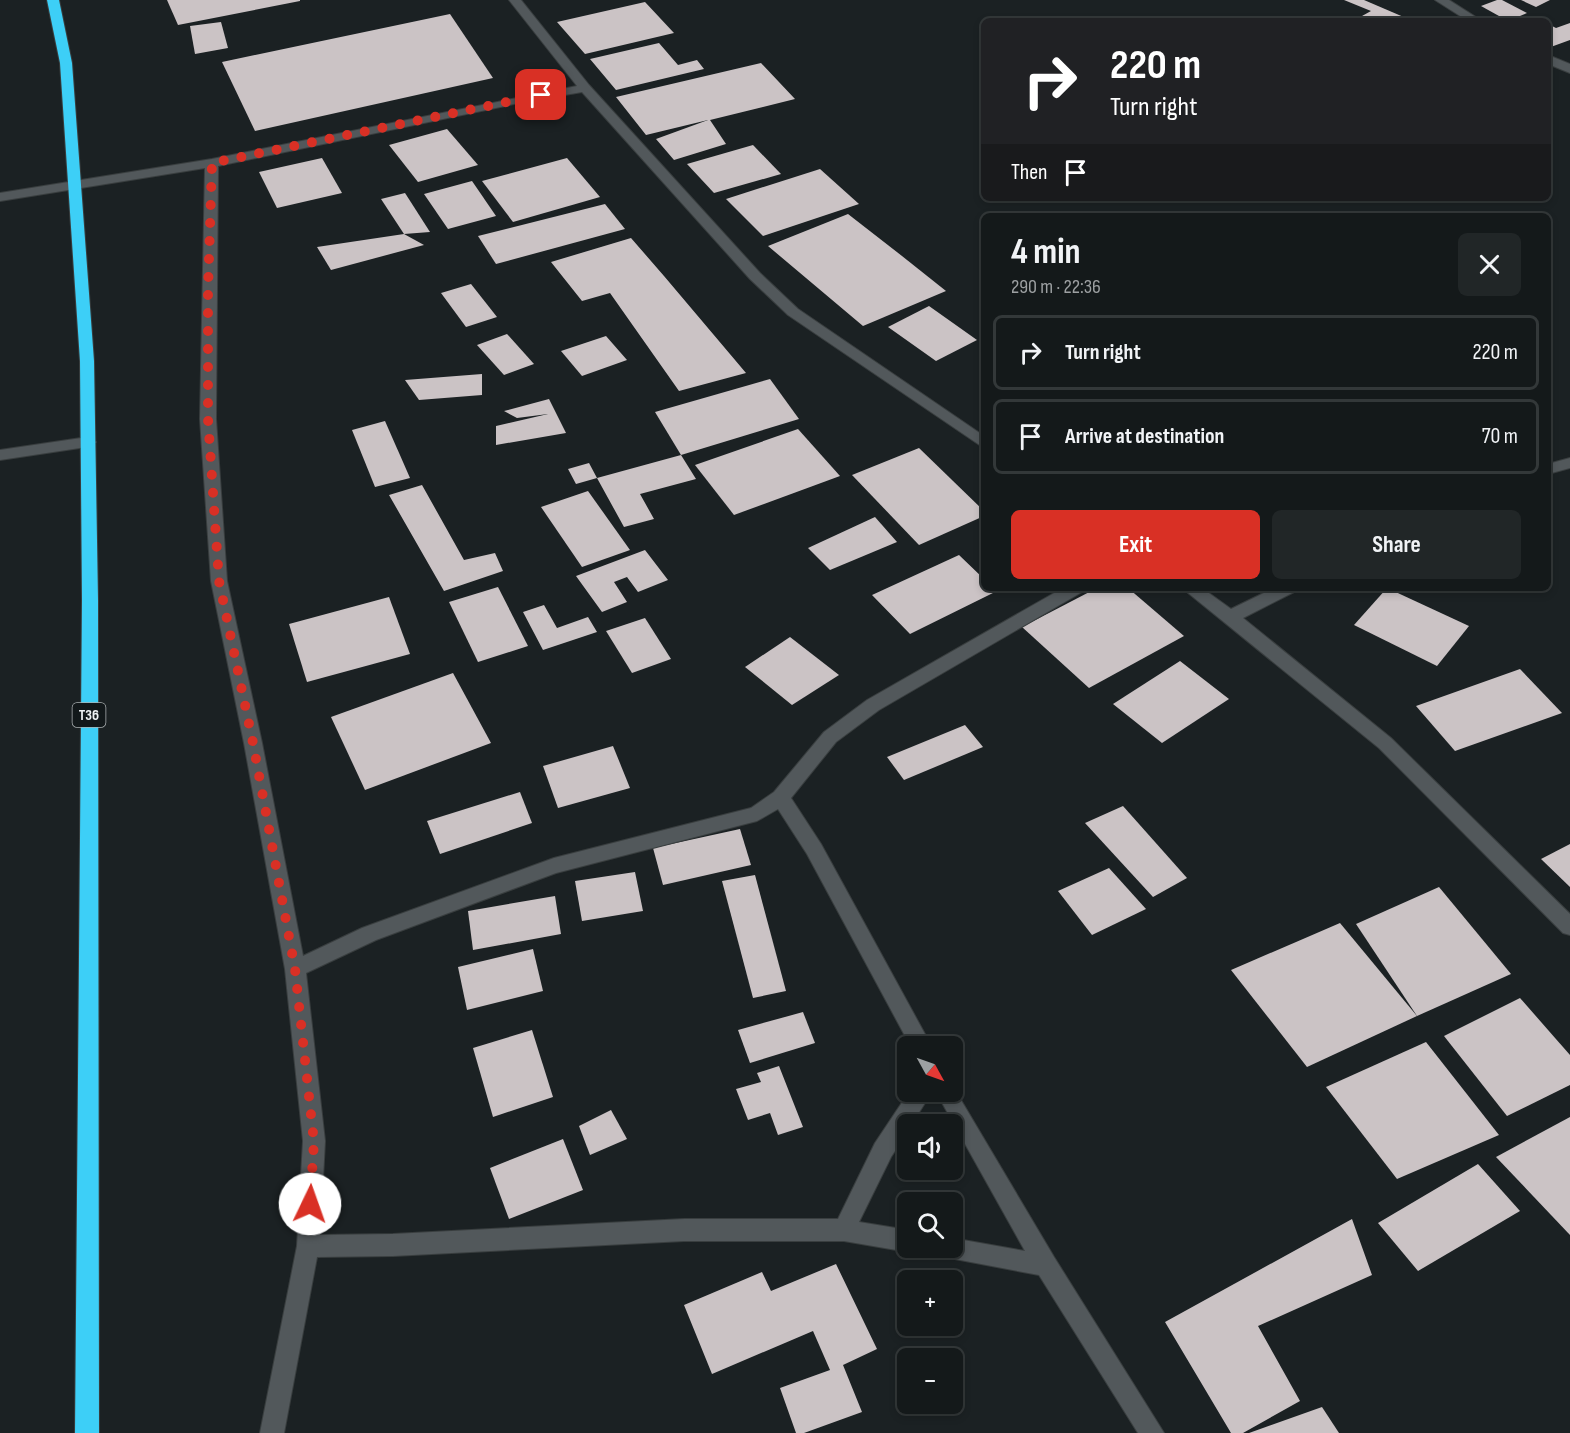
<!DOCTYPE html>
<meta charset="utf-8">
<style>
:root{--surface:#14191a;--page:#212627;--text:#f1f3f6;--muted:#9da0a2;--line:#333839;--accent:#d93025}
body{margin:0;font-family:"Sofia Sans Condensed",sans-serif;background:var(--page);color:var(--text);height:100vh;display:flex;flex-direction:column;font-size:22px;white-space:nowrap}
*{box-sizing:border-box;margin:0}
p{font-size:20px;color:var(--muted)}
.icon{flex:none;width:33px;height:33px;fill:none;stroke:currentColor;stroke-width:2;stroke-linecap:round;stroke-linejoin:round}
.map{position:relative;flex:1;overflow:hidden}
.panel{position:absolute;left:981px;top:213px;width:570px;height:378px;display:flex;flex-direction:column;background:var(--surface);border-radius:9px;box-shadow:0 3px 9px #0003,0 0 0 2px var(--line)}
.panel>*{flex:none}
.top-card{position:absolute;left:981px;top:18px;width:570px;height:183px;border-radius:9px;box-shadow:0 3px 9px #0003,0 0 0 2px var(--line);background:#202124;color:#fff;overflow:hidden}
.needle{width:39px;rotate:130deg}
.tools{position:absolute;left:897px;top:1036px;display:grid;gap:12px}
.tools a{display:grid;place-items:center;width:66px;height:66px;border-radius:9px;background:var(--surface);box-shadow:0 3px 9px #0003,0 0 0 2px var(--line);font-size:30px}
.pin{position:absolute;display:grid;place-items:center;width:51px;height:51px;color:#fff;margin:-26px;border-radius:12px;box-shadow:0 3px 9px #0006}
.me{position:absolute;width:66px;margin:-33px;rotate:3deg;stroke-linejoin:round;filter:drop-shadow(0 0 4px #0008)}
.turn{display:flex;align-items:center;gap:21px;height:126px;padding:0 30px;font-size:27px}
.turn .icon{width:78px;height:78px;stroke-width:2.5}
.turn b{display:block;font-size:42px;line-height:51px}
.then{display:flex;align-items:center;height:57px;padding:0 30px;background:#0003;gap:12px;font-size:22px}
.round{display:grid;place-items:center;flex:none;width:63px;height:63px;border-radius:9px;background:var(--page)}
.head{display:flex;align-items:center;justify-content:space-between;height:102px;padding:0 30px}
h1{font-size:36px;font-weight:700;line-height:45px}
.cta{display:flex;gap:12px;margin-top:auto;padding:12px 30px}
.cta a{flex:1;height:69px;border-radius:9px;background:var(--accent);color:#fff;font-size:24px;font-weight:700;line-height:69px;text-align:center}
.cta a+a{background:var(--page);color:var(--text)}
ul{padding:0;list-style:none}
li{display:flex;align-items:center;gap:18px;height:75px;margin:0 12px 9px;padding:0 18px;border:3px solid var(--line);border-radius:9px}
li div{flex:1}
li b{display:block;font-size:22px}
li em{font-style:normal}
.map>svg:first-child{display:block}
</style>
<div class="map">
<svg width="1570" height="1433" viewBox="0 0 1570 1433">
<rect width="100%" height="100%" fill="#1b2123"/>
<g fill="#cbc3c5">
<path d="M 167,0 L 300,0 L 300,1 L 178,25 Z"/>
<path d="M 1344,0 L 1364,0 L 1413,21 L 1353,21 L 1371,11 Z"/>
<path d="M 1497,0 L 1502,0 L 1527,13 L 1508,21 L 1481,6 Z"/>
<path d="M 1521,0 L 1550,0 L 1536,7 Z"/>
<path d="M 645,2 L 674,33 L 585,54 L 557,22 Z"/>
<path d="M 450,14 L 493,78 L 255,131 L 222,62 Z"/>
<path d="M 221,22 L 228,48 L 195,54 L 190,26 Z"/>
<path d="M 1570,23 L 1570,40 L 1548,48 L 1548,24 L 1556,28 Z"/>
<path d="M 659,43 L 678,65 L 697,60 L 704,69 L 616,90 L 590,59 Z"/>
<path d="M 761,63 L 795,99 L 710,120 L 726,144 L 674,160 L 656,139 L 708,120 L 646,135 L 616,97 Z"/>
<path d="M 447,129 L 478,165 L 418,182 L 389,145 Z"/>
<path d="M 753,145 L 781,174 L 714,193 L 687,164 Z"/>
<path d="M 322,158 L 342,193 L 277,208 L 259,172 Z"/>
<path d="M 567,158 L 600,197 L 513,222 L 482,181 Z"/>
<path d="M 820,169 L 859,204 L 763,236 L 726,199 Z"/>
<path d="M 472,181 L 496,216 L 448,229 L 424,194 Z"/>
<path d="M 405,193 L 430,232 L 404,234 L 381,199 Z"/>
<path d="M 605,204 L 625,229 L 496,264 L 478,236 Z"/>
<path d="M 848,214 L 902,256 L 946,291 L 863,326 L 768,246 Z"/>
<path d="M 404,234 L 424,245 L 331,270 L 317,247 Z"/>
<path d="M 631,238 L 664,276 L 746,373 L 679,391 L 610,293 L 582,301 L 551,262 Z"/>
<path d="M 471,284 L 497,317 L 466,327 L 441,293 Z"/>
<path d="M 929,306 L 977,340 L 936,361 L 888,327 Z"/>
<path d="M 507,334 L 534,364 L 504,375 L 477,345 Z"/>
<path d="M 606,336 L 627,360 L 582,376 L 561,351 Z"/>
<path d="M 482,374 L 482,395 L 419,400 L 405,380 Z"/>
<path d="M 770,379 L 799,419 L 681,455 L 655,412 Z"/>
<path d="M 549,399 L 566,433 L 496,445 L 496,426 L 548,414 L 517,418 L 504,411 Z"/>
<path d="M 385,421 L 410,478 L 375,487 L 352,430 Z"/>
<path d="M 798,429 L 840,476 L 734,515 L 695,465 Z"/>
<path d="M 919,448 L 984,511 L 984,516 L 919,545 L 852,475 Z"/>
<path d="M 681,455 L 696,479 L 640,494 L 654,519 L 624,527 L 597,478 Z"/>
<path d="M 589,463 L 597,478 L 576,484 L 568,469 Z"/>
<path d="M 422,485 L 464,560 L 495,553 L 503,571 L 444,591 L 389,495 Z"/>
<path d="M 588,491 L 630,550 L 582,567 L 541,507 Z"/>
<path d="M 875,517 L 897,542 L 830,570 L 808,548 Z"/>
<path d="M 645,550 L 668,580 L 638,592 L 627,577 L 614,582 L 627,602 L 602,612 L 576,576 Z"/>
<path d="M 959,555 L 984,579 L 984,588 L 994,588 L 997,591 L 910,634 L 872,595 Z"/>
<path d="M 498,587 L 528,646 L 478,662 L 449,602 Z"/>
<path d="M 1097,588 L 1128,588 L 1184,636 L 1089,688 L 1022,627 Z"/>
<path d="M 1387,588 L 1469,626 L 1437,666 L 1354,625 Z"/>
<path d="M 389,597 L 410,654 L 307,682 L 289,624 Z"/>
<path d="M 544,605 L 557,628 L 588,617 L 597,632 L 543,650 L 523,612 Z"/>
<path d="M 645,618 L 671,659 L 632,673 L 606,631 Z"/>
<path d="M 790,637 L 839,675 L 792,705 L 745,667 Z"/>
<path d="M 1180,661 L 1229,699 L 1162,743 L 1113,704 Z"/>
<path d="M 1520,669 L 1562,713 L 1455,751 L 1416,706 Z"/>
<path d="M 453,673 L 491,743 L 365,790 L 331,717 Z"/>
<path d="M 965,725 L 983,747 L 904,780 L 887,757 Z"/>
<path d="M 613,746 L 630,788 L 558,808 L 543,766 Z"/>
<path d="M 520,792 L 532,823 L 440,854 L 427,821 Z"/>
<path d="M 1123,806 L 1187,878 L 1153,897 L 1085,823 Z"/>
<path d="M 740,829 L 751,865 L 663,885 L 653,848 Z"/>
<path d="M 1570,844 L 1570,887 L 1541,859 Z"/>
<path d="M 1109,868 L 1146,909 L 1092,935 L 1058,891 Z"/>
<path d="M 635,872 L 643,911 L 582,921 L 575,881 Z"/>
<path d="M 755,875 L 786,991 L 753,998 L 722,881 Z"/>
<path d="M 1439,887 L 1511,974 L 1417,1016 L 1356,924 Z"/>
<path d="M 555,896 L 561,934 L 473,950 L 468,911 Z"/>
<path d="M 1340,923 L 1417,1016 L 1307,1067 L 1231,970 Z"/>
<path d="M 533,949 L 543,991 L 467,1010 L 458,967 Z"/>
<path d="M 1520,998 L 1570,1055 L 1570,1085 L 1507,1116 L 1444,1036 Z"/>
<path d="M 803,1012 L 815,1043 L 750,1063 L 738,1030 Z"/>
<path d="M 532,1030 L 553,1097 L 493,1117 L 473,1048 Z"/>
<path d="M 1426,1042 L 1499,1135 L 1397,1179 L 1326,1087 Z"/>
<path d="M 779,1066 L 803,1127 L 778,1135 L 770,1113 L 748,1120 L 736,1089 L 761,1082 L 757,1073 Z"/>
<path d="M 611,1110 L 627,1139 L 590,1155 L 579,1126 Z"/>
<path d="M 1570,1117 L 1570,1235 L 1496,1157 Z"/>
<path d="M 563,1139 L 583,1190 L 509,1219 L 490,1168 Z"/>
<path d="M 1478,1164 L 1520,1211 L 1418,1271 L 1378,1223 Z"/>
<path d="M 1352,1219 L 1372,1275 L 1258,1326 L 1300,1401 L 1243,1433 L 1231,1433 L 1165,1322 Z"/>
<path d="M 836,1264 L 877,1349 L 843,1365 L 862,1412 L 804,1433 L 796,1433 L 780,1388 L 830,1370 L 813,1331 L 712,1374 L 684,1305 L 762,1272 L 771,1291 Z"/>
<path d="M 1322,1407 L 1339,1433 L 1249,1433 Z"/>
</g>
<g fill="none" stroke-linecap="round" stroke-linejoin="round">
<g stroke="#393e3f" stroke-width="2">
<g id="minor">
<path d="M 509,0 L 521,0 L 589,85 L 760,273 L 798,309 L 984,436 L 984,448 L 788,315 L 750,279 L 582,92 L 519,103 L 218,166 L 216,419 L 227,581 L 262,743 L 303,956 L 362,928 L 554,858 L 751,808 L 774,792 L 824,732 L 867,700 L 1063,588 L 1084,588 L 1082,592 L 879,710 L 836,742 L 791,798 L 821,844 L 932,1047 L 911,1047 L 807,854 L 778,809 L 757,821 L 556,873 L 376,940 L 306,973 L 325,1141 L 320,1235 L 393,1234 L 684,1219 L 838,1219 L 875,1143 L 909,1092 L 932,1092 L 911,1125 L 908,1125 L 908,1131 L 891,1157 L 859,1222 L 908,1230 L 908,1248 L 916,1249 L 908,1252 L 844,1241 L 684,1241 L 393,1256 L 317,1257 L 284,1433 L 260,1433 L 297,1246 L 303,1141 L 285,969 L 244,743 L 211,581 L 200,419 L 205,168 L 0,201 L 0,193 L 212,159 L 577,86 Z"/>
<path d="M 1435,0 L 1449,0 L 1482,21 L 1468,21 Z"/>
<path d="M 1548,55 L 1570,64 L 1570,73 L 1548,64 Z"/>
<path d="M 88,437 L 96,442 L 93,446 L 0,460 L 0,450 Z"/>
<path d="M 1570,458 L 1570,468 L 1548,474 L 1548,464 Z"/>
<path d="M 1182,588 L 1202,588 L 1231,609 L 1274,588 L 1296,588 L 1294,592 L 1243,618 L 1391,738 L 1570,914 L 1570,935 L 1563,933 L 1379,748 Z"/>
<path d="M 952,1085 L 1054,1257 L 1164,1433 L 1138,1433 L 1039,1275 L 939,1256 L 936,1248 L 952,1248 L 952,1238 L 1025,1251 L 936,1092 L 952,1092 Z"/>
</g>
</g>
<g stroke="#393e3f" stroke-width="2">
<path id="highway" d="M 47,0 L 59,0 L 72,63 L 94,361 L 98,600 L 99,1433 L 75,1433 L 82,600 L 80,361 L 60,63 Z"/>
</g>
<use href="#minor" fill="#52585b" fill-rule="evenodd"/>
<use href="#highway" fill="#3dcff7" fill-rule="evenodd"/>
</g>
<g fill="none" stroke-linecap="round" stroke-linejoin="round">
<path stroke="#d93025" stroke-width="10" stroke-dasharray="0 18" d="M 310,1204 L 314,1142 L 295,969 L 253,743 L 219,581 L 208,419 L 208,290 L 212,163 L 541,95"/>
</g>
<g text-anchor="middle" stroke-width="6" stroke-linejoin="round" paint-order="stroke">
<rect fill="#12181a" stroke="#acb1b3" stroke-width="1.5" x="72.5" y="703" width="33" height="24" rx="4.5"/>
<g font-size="15" font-weight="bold" fill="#eef2f4">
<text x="89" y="720">T36</text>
</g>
</g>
</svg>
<div class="tools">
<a><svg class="needle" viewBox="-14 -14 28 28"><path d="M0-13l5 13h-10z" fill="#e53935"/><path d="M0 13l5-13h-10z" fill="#9da0a2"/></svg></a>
<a><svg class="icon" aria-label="sound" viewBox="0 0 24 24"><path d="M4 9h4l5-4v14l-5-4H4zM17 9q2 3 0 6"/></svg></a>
<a><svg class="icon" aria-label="search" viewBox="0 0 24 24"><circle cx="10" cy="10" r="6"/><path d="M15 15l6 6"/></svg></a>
<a>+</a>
<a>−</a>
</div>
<div class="pin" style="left:541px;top:95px;background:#d93025"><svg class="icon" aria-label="arrive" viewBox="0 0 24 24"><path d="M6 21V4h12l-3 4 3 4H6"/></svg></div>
<svg class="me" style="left:310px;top:1204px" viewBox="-20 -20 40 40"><circle r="19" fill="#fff"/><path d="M0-13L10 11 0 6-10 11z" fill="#d93025"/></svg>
<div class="top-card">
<div class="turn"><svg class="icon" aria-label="right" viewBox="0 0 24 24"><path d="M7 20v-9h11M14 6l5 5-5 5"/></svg><div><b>220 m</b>Turn right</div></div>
<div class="then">Then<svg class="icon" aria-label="arrive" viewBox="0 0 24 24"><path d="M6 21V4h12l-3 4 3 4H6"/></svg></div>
</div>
<section class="panel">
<div class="head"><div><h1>4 min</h1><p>290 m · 22:36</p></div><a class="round"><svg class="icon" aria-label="close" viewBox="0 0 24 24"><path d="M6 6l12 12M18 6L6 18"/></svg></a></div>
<ul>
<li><svg class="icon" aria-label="right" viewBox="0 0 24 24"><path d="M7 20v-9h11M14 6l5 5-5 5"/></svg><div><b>Turn right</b></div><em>220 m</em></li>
<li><svg class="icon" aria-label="arrive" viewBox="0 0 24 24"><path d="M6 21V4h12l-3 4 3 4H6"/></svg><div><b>Arrive at destination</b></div><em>70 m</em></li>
</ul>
<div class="cta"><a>Exit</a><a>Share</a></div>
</section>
</div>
